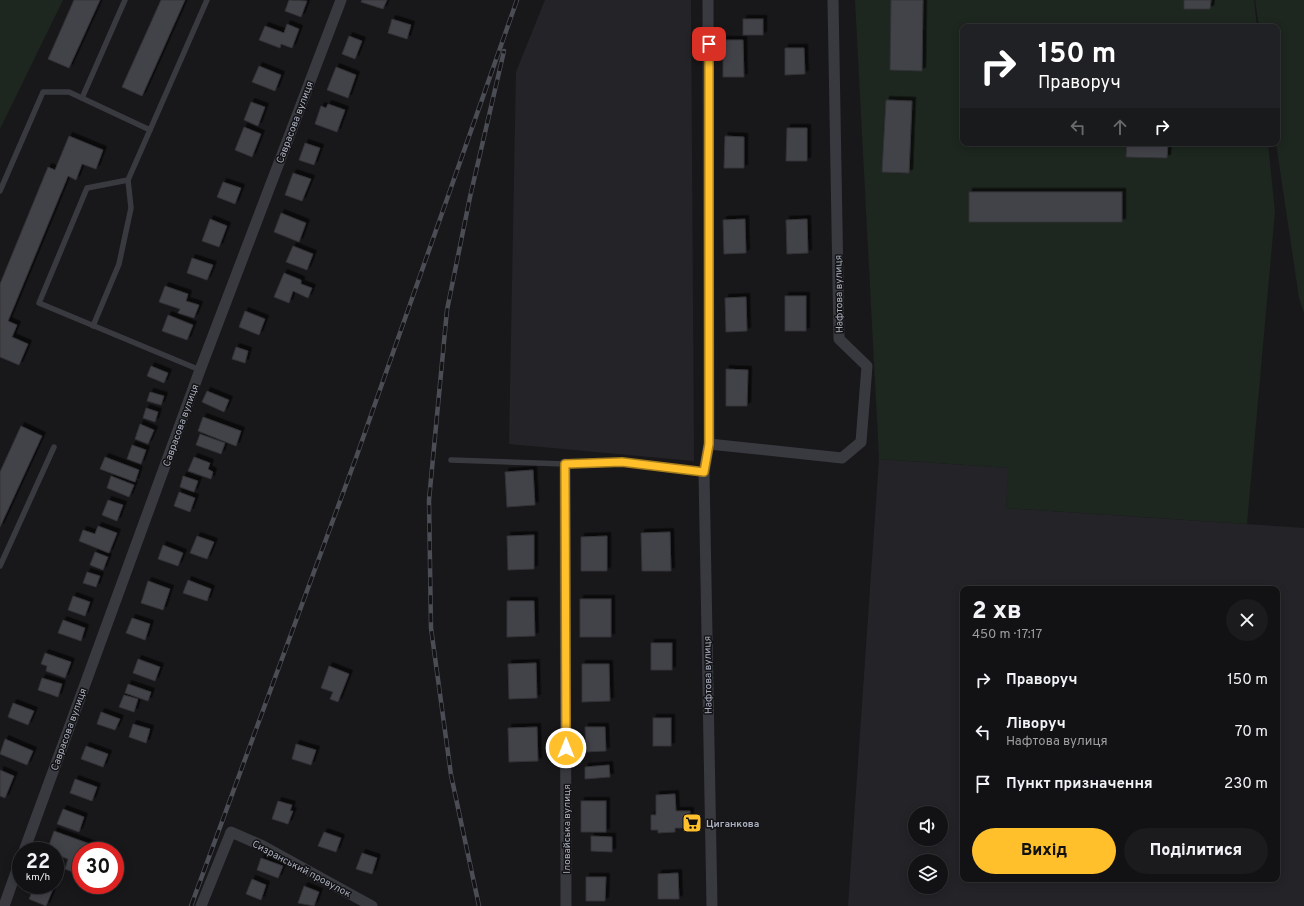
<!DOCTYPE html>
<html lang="uk">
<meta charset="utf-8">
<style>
:root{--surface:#121214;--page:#1b1b1d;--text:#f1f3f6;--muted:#9c9ea0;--line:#313234;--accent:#ffc02c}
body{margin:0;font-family:Overpass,sans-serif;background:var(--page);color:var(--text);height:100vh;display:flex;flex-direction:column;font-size:15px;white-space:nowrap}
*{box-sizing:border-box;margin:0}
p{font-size:13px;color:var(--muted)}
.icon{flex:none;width:22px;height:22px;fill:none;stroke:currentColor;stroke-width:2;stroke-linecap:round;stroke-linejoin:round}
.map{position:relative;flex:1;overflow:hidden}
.drawer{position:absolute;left:960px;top:586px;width:320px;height:296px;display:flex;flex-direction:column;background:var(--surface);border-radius:8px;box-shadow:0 2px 10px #0003,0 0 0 1px var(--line)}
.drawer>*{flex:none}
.banner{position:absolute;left:960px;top:24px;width:320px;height:122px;border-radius:8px;box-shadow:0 2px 10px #0003,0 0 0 1px var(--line);background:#202124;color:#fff;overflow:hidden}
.buttons{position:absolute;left:908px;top:806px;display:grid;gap:8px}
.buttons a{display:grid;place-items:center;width:40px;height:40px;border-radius:50%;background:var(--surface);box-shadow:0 2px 10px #0003,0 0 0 1px var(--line);font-size:20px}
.speed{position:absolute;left:12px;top:842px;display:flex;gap:8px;font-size:20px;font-weight:700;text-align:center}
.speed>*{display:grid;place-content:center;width:52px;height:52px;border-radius:50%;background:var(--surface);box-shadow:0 2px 10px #0003,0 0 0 1px var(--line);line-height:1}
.speed small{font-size:10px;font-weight:400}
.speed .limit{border:6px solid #d22;background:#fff;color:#111}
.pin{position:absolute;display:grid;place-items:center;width:34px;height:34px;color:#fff;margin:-17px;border-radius:8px;box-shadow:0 2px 6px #0006}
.me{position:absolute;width:44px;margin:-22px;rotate:0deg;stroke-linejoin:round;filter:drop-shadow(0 0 3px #0008)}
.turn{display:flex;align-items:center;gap:14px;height:84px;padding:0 12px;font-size:18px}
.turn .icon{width:52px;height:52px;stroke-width:2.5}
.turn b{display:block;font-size:28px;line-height:34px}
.lanes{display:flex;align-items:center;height:38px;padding:0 12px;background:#0003;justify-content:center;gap:20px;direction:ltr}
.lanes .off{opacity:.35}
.round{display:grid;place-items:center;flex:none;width:42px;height:42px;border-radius:21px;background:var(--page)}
.summary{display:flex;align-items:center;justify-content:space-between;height:68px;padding:0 12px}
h1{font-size:24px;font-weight:800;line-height:30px}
.cta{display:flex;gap:8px;margin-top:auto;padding:8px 12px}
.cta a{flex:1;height:46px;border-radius:24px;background:var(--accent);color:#111;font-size:16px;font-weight:800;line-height:46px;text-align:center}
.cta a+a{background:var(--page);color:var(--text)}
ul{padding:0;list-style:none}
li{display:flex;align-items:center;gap:12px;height:52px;padding:0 12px}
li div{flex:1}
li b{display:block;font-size:15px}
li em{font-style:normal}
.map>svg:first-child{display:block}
</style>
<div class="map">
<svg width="1304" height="906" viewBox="0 0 1304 906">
<defs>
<filter id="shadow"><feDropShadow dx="3.5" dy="-3.5" stdDeviation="0" flood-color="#0009"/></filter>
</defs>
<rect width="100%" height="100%" fill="#18181b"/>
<g fill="#242428" fill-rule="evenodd">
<path d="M 545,0 L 691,0 L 694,461 L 509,444 L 516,72 Z"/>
<path d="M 879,459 L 1009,468 L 1006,508 L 1304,528 L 1304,906 L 848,906 ZM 963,589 L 1277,589 L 1277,879 L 963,879 ZM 915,813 L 941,813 L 941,839 L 915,839 ZM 915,861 L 941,861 L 941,887 L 915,887 Z"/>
</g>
<g fill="#1d261f">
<path d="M 0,0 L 63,0 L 0,129 Z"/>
<path d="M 855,0 L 1254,0 L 1257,27 L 963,27 L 963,143 L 1268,143 L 1275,212 L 1247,524 L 1006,508 L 1008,468 L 879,459 Z"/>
<path d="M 1255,0 L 1304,0 L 1304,313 L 1299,298 L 1276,143 L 1277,27 L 1259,27 Z"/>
</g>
<g fill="#424348" stroke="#323237" filter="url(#shadow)">
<path d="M 74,0 L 100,0 L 69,68 L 48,59 Z"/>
<path d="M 161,0 L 185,0 L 142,96 L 122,87 Z"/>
<path d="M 289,0 L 307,1 L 301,17 L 285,11 Z"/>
<path d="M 362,0 L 387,0 L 383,9 L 361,2 Z"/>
<path d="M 891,0 L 923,0 L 922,71 L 890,70 Z"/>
<path d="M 1184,0 L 1211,0 L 1210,9 L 1184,9 Z"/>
<path d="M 392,19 L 411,25 L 407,39 L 388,33 Z"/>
<rect x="743" y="19" width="20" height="16"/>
<path d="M 287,24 L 299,29 L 292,48 L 281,44 L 280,48 L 259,40 L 265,26 L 284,33 Z"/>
<path d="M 349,36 L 362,41 L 355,59 L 342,54 Z"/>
<path d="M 723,40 L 743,40 L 744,77 L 723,77 Z"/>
<path d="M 785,48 L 804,48 L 805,74 L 785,75 Z"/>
<path d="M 259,66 L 281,75 L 275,91 L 252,82 Z"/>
<path d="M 336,67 L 356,75 L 348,98 L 327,90 Z"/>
<path d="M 886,100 L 912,101 L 909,173 L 882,172 Z"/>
<path d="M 251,102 L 265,107 L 258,126 L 244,120 Z"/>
<path d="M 328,104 L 345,110 L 337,132 L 315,124 L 321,106 L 326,108 Z"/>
<path d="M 244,127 L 261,134 L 252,157 L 235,150 Z"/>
<path d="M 787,128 L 807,128 L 807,161 L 786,161 Z"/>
<path d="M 69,136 L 103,150 L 96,169 L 82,164 L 76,180 L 68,176 L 8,321 L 17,325 L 12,337 L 28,344 L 19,365 L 0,357 L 0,284 L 48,167 L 55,170 Z"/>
<path d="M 725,136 L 744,137 L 744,168 L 724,168 Z"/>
<path d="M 305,143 L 320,148 L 314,165 L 299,160 Z"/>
<path d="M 1127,143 L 1168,143 L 1167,158 L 1126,157 Z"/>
<path d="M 293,173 L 311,179 L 302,201 L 285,195 Z"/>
<path d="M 223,182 L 241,188 L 235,204 L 217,197 Z"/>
<rect x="969" y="192" width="153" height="30"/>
<path d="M 281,213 L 306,223 L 299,242 L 274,232 Z"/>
<path d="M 210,219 L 227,226 L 219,247 L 202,241 Z"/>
<path d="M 745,219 L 746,253 L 724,254 L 723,220 Z"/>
<path d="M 807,219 L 808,253 L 787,254 L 786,220 Z"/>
<path d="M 293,246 L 313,254 L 307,270 L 286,262 Z"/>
<path d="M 192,258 L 213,265 L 207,280 L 187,273 Z"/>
<path d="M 284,273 L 301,280 L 301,284 L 312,288 L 308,298 L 293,291 L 289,303 L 274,297 Z"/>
<path d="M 165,286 L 188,294 L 186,301 L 199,305 L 194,318 L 178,313 L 180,309 L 159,302 Z"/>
<rect x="785" y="296" width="21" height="35"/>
<path d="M 746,297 L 747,331 L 726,332 L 725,298 Z"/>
<path d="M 245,311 L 265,319 L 259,335 L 239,327 Z"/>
<path d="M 168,315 L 193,325 L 187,340 L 162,331 Z"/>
<path d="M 236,347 L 248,351 L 245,363 L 232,359 Z"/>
<path d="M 151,366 L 168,373 L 164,383 L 147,376 Z"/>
<path d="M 726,369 L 748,370 L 747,406 L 726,406 Z"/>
<path d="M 207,391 L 229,400 L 224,412 L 202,402 Z"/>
<path d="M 150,392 L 164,396 L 161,405 L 147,401 Z"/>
<path d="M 146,408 L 158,412 L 155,422 L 143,418 Z"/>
<path d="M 203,417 L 241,431 L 236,446 L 198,431 Z"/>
<path d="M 140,424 L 154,430 L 148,444 L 135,439 Z"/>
<path d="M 21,426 L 42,436 L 0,527 L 0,472 Z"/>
<path d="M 200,434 L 225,443 L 221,454 L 196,445 Z"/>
<path d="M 132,445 L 146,450 L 141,464 L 127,459 Z"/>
<path d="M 105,457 L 139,470 L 135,482 L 100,469 Z"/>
<path d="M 194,457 L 210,463 L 208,469 L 213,472 L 211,479 L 188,471 Z"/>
<path d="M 533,470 L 535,505 L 507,507 L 505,472 Z"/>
<path d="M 111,476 L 134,485 L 129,497 L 107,488 Z"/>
<path d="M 183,476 L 198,481 L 194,492 L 180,487 Z"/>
<path d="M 179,492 L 195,498 L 190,512 L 174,506 Z"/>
<path d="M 108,500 L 123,505 L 117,521 L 102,515 Z"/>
<path d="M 98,526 L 117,533 L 109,553 L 79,541 L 83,530 L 95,534 Z"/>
<path d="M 670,532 L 671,571 L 642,571 L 641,533 Z"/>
<path d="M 534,535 L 534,569 L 508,570 L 507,536 Z"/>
<path d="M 197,536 L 214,542 L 207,559 L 190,553 Z"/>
<path d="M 607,536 L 607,571 L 581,571 L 581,537 Z"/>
<path d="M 163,545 L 183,553 L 178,566 L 158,559 Z"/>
<path d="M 95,552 L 108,557 L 103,570 L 90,565 Z"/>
<path d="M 87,572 L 100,576 L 96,587 L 83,583 Z"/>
<path d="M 188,580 L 211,589 L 207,601 L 183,593 Z"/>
<path d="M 148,581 L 170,589 L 163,610 L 141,603 Z"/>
<path d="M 73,596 L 90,602 L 85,616 L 68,610 Z"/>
<rect x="580" y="599" width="31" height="38"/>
<path d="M 507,601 L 534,601 L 535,636 L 507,637 Z"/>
<path d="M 132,618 L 150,624 L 145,640 L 126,633 Z"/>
<path d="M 63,620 L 85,628 L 81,641 L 58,633 Z"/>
<rect x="651" y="643" width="21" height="27"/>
<path d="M 45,653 L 71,662 L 65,678 L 46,671 L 47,666 L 41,664 Z"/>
<path d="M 138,659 L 160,667 L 155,681 L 133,673 Z"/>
<path d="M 536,663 L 537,698 L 509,699 L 508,664 Z"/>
<path d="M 582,664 L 609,664 L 610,701 L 582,702 Z"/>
<path d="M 329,666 L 349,674 L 338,702 L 330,699 L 333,692 L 321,688 Z"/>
<path d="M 42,678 L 62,684 L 58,697 L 38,690 Z"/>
<path d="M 128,684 L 151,692 L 148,701 L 125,693 Z"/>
<path d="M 124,695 L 138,699 L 134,712 L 119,707 Z"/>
<path d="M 13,703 L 34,711 L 28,725 L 8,717 Z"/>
<path d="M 101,712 L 120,719 L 115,730 L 97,724 Z"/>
<rect x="653" y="718" width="18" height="28"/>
<path d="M 133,724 L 150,729 L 146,743 L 129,737 Z"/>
<path d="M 537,727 L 538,761 L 509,762 L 508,728 Z"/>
<path d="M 585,727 L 605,727 L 606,751 L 586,752 Z"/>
<path d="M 5,739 L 33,751 L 27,765 L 0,754 Z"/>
<path d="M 296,744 L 316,750 L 311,765 L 292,759 Z"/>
<path d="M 86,746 L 108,754 L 103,767 L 81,759 Z"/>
<path d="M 609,765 L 610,777 L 585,779 L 585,767 Z"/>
<path d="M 0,770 L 14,776 L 5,798 L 0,796 Z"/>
<path d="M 75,779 L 97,787 L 92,801 L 70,793 Z"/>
<path d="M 675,794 L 676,811 L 690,811 L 690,828 L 675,828 L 675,832 L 658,833 L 658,830 L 651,830 L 651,815 L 656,815 L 656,795 Z"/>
<path d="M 278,801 L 292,805 L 290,811 L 293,811 L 288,824 L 272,819 Z"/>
<rect x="581" y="801" width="25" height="31"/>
<path d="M 63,809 L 84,817 L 79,832 L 57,824 Z"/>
<path d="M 54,831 L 101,848 L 100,851 L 81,851 L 81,875 L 65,869 L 68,859 L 55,854 L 55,851 L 47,851 Z"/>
<path d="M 324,832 L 341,838 L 336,852 L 318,846 Z"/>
<path d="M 591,836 L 612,837 L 612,852 L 591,851 Z"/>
<path d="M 362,853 L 377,858 L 372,874 L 356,869 Z"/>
<path d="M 261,858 L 283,866 L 278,878 L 257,870 Z"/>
<path d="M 678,873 L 679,899 L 658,899 L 658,874 Z"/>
<path d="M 586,877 L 606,877 L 605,901 L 586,901 Z"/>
<path d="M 252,879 L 266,885 L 261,900 L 246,894 Z"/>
<path d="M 35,885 L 43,885 L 53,889 L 46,906 L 29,899 Z"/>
<path d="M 304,886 L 319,892 L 314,906 L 298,903 Z"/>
</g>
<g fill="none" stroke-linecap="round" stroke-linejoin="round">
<g stroke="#393a40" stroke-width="5.5">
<path d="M 82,98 L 125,0"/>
<path d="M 150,130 L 128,180 L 87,188 L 39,303 L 200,370"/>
<path d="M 0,191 L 43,92 L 69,92 L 150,130 L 207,0"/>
<path d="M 93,326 L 119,264 L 131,208 L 128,180"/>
<path d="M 451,460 L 565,464 L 623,463 L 704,472"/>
<path d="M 0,566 L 54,447"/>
</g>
<g stroke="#393a40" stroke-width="11">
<path d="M 708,0 L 709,444 L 704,472 L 712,906"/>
<path d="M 709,444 L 842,458 L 861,442 L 867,366 L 839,339 L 833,0"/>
<path d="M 565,464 L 566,906"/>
<path d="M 24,851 L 200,370 L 341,0"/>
<path d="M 4,906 L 21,858"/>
<path d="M 201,906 L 231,832 L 263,846 L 372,906"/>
</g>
<g stroke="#4b4d55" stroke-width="4.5">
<g id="rail">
<path d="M 191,906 L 357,455 L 517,0"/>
<path d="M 479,906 L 451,775 L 431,628 L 429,500 L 447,310 L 470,197 L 504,51"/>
</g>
</g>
<use href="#rail" stroke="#131316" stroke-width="3" stroke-dasharray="9" stroke-linecap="butt"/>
</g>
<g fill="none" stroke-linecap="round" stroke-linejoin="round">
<g stroke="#a67d1d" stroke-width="10">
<path id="route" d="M 566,748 L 565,464 L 622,462 L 704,472 L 709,444 L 709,44"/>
</g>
<use href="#route" stroke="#ffc02c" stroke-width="7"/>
</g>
<defs>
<g id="supermarket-square" transform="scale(1)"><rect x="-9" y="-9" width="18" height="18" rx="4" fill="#ffc02c" stroke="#131316"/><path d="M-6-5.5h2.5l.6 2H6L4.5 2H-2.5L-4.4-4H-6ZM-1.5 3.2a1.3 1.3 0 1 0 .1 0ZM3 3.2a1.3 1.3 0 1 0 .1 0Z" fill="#111"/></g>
</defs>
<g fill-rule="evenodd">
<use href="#supermarket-square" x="692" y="823"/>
</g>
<g text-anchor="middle" stroke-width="3" stroke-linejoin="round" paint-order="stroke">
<g font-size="10" fill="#a9aebc" stroke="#131316">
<text transform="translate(294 122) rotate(-69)" y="4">Саврасова вулиця</text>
<text transform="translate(838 294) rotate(-91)" y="4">Нафтова вулиця</text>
<text transform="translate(180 425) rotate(-70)" y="4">Саврасова вулиця</text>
<text transform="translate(707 675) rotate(-91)" y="4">Нафтова вулиця</text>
<text transform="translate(68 729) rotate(-70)" y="4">Саврасова вулиця</text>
<text transform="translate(566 829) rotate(-90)" y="4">Іловайська вулиця</text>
<text transform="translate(302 868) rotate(28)" y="4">Сизранський провулок</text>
</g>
<g font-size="10" font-weight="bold" fill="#a9aebc" stroke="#131316" text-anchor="start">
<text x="706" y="827">Циганкова</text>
</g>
</g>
</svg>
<div class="buttons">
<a><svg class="icon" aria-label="sound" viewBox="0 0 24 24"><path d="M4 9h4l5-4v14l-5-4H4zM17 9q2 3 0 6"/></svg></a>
<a><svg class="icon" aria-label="layers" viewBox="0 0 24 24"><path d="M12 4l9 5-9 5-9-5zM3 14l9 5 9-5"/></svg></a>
</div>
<div class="speed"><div>22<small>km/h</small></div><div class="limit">30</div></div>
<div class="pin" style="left:709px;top:44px;background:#d93025"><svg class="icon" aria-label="arrive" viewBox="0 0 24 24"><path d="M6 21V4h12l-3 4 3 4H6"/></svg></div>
<svg class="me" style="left:566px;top:748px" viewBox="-20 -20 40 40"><circle r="17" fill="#ffc02c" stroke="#fff" stroke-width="3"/><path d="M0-11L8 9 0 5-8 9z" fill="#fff"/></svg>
<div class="banner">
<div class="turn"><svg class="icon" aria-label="right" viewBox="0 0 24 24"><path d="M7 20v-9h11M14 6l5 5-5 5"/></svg><div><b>150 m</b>Праворуч</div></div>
<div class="lanes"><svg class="icon off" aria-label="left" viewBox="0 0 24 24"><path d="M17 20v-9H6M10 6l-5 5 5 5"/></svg><svg class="icon off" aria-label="ahead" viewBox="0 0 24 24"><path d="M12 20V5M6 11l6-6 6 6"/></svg><svg class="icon" aria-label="right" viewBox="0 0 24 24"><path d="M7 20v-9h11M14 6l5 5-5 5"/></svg></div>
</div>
<section class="drawer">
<div class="summary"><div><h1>2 хв</h1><p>450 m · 17:17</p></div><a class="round"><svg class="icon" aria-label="close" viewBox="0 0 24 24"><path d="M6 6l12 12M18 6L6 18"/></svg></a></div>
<ul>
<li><svg class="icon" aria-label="right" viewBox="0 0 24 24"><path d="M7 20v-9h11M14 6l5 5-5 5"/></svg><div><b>Праворуч</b></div><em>150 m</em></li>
<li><svg class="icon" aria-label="left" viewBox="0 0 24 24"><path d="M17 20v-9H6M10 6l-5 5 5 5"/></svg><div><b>Ліворуч</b><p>Нафтова вулиця</p></div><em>70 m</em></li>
<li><svg class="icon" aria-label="arrive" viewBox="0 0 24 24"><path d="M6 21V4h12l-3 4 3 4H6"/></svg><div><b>Пункт призначення</b></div><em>230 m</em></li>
</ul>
<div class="cta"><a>Вихід</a><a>Поділитися</a></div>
</section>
</div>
